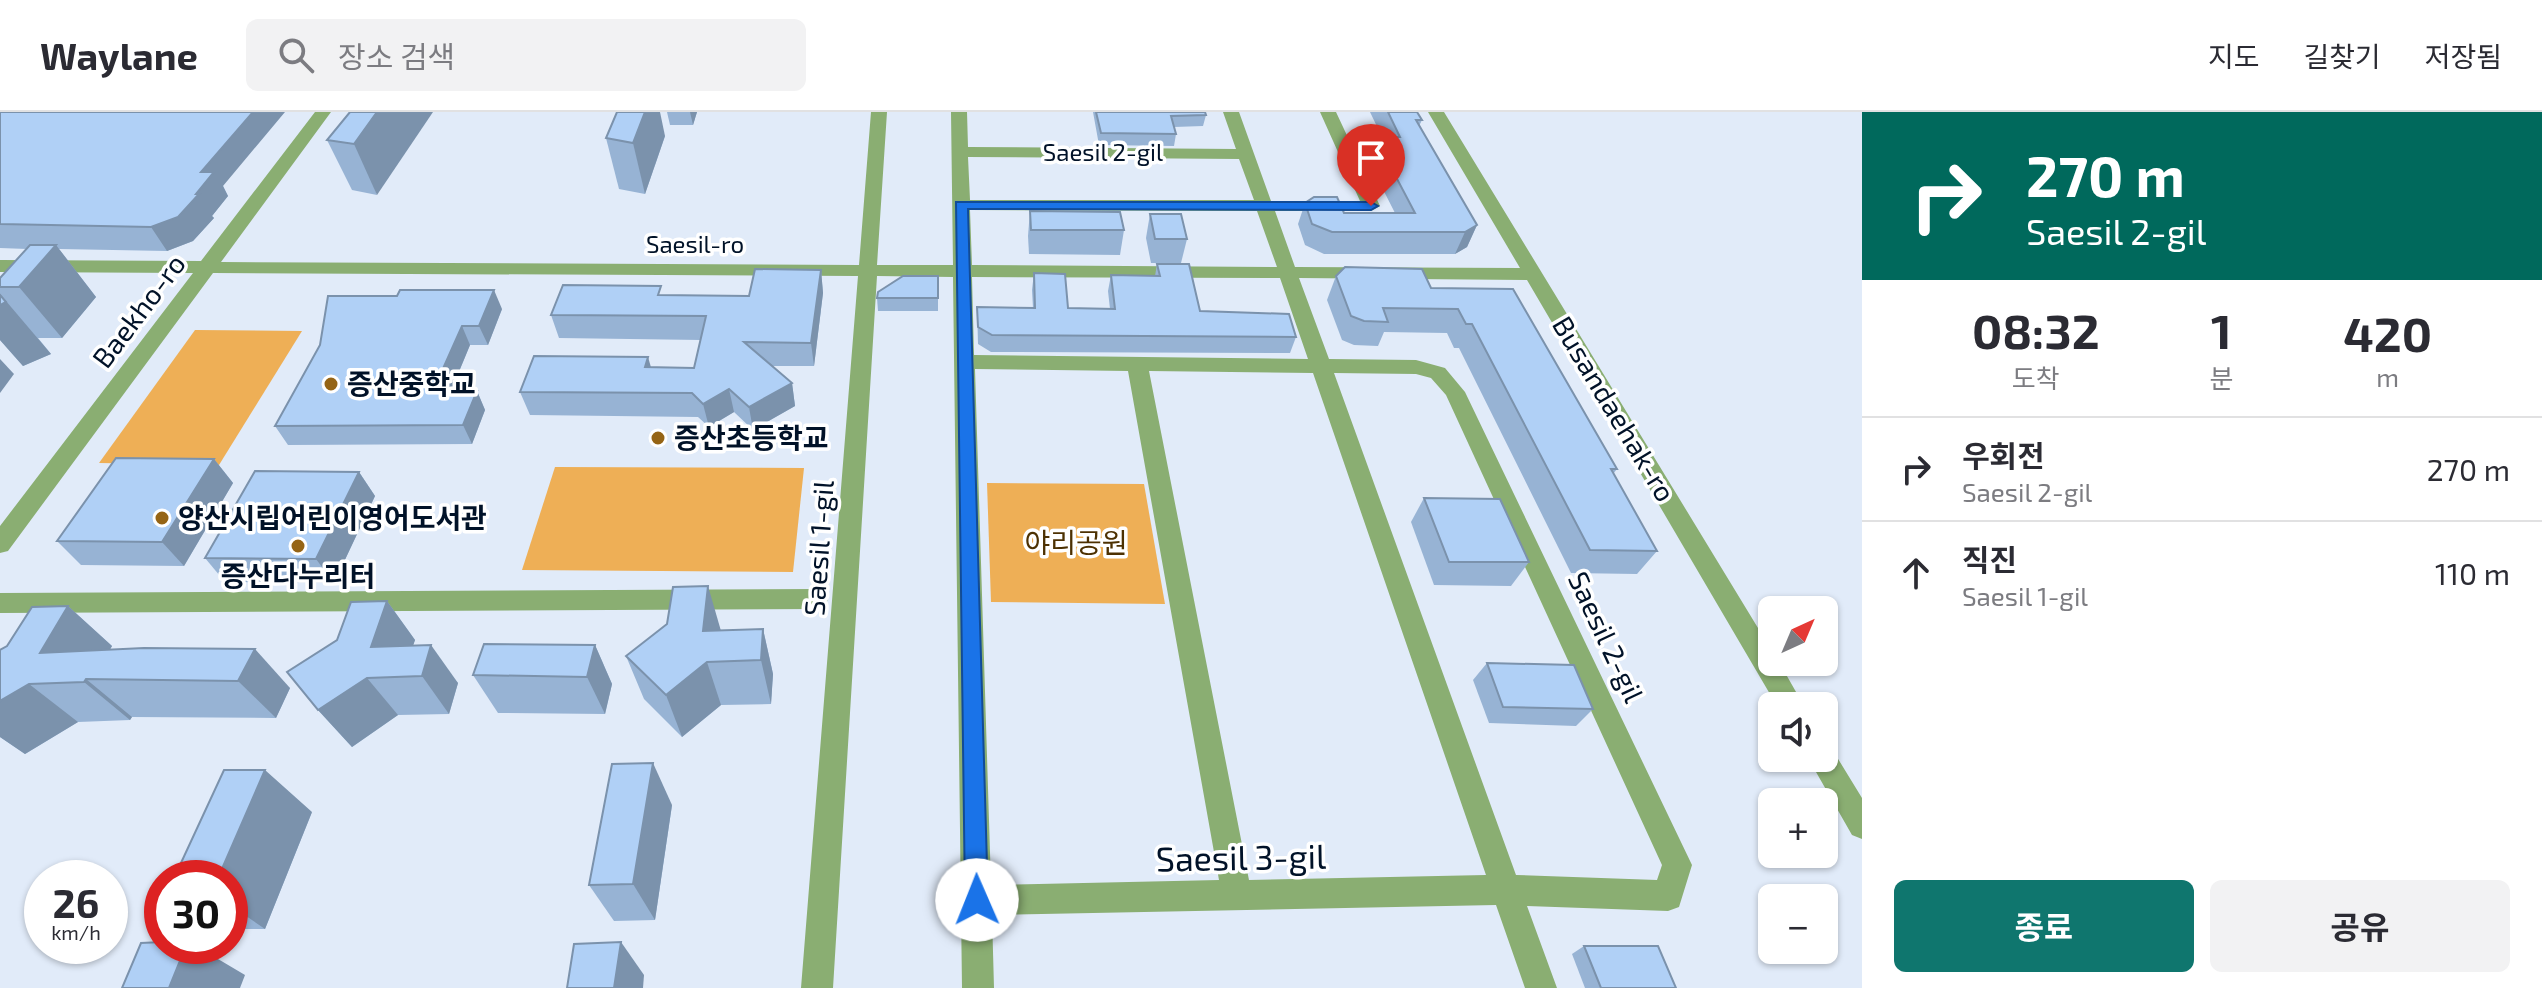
<!DOCTYPE html>
<html lang="ko">
<meta charset="utf-8">
<style>
:root{--surface:#fff;--page:#f2f2f3;--text:#2b2b33;--muted:#7c7c81;--line:#e1e1e2;--accent:#0f766e}
body{margin:0;font-family:"Exo 2","Noto Sans KR",sans-serif;background:var(--page);color:var(--text);height:100vh;display:flex;flex-direction:column;font-size:30px;white-space:nowrap}
*{box-sizing:border-box;margin:0}
p{font-size:26px;color:var(--muted)}
.icon{flex:none;width:44px;height:44px;fill:none;stroke:currentColor;stroke-width:2;stroke-linecap:round;stroke-linejoin:round}
.map{position:relative;flex:1;overflow:hidden}
.drawer{display:flex;flex-direction:column;background:var(--surface);width:680px}
.drawer>*{flex:none}
.guide{background:#00695c;color:#fff;overflow:hidden}
.needle{width:52px;rotate:44deg}
.tools{position:absolute;left:1758px;top:484px;display:grid;gap:16px}
.tools a{display:grid;place-items:center;width:80px;height:80px;border-radius:12px;background:var(--surface);box-shadow:0 2px 6px #0004;font-size:40px}
.speed{position:absolute;left:24px;top:748px;display:flex;gap:16px;font-size:40px;font-weight:700;text-align:center}
.speed>*{display:grid;place-content:center;width:104px;height:104px;border-radius:50%;background:var(--surface);box-shadow:0 2px 6px #0004;line-height:1}
.speed small{font-size:20px;font-weight:400}
.speed .limit{border:12px solid #d22;background:#fff;color:#111}
.pin{position:absolute;display:grid;place-items:center;width:68px;height:68px;color:#fff;margin:-82px -34px;border-radius:50% 50% 50% 0;rotate:-45deg;box-shadow:0 0 8px #0007}
.pin .icon{rotate:45deg}
.me{position:absolute;width:88px;margin:-44px;rotate:359deg;stroke-linejoin:round;filter:drop-shadow(0 0 6px #0008)}
.turn{display:flex;align-items:center;gap:28px;height:168px;padding:0 32px;font-size:36px}
.turn .icon{width:104px;height:104px;stroke-width:2.5}
.turn b{display:block;font-size:56px;line-height:68px}
.eta{display:flex;justify-content:space-evenly;align-items:center;height:136px;text-align:center}
.eta b{font-size:48px;font-weight:700;line-height:56px}
.action{display:flex;gap:16px;margin-top:auto;padding:16px 32px}
.action a{flex:1;height:92px;border-radius:12px;background:var(--accent);color:#fff;font-size:32px;font-weight:700;line-height:92px;text-align:center}
.action a+a{background:var(--page);color:var(--text)}
ul{padding:0;list-style:none}
li{display:flex;align-items:center;gap:24px;height:104px;padding:0 32px;border-top:2px solid var(--line)}
li div{flex:1}
li b{display:block;font-size:30px}
li em{font-style:normal}
header{display:flex;align-items:center;gap:48px;box-sizing:border-box;height:112px;padding:0 40px;background:var(--surface);border-bottom:2px solid var(--line)}
header strong{font-size:38px}
nav{display:flex;gap:44px;margin-inline-start:auto;font-size:28px}
.search{width:560px;height:72px;background:var(--page);display:flex;align-items:center;gap:20px;box-sizing:border-box;padding:0 28px;border-radius:12px;color:var(--muted);font-size:30px}
main{display:flex;flex:1;min-height:0}
.map>svg:first-child{display:block}
</style>
<header>
<strong>Waylane</strong>
<div class="search"><svg class="icon" aria-label="search" viewBox="0 0 24 24"><circle cx="10" cy="10" r="6"/><path d="M15 15l6 6"/></svg>장소 검색</div>
<nav><a>지도</a><a>길찾기</a><a>저장됨</a></nav>
</header>
<main>
<div class="map">
<svg width="1862" height="876" viewBox="0 0 1862 876">
<rect width="100%" height="100%" fill="#e1ebf9"/>
<g fill="#eeaf56">
<path d="M 195,218 L 302,219 L 219,353 L 99,351 Z"/>
<path d="M 555,355 L 804,356 L 793,460 L 522,458 Z"/>
<path d="M 987,371 L 1144,372 L 1165,492 L 991,490 Z"/>
</g>
<g fill="none" stroke-linecap="round" stroke-linejoin="round">
<g fill="#8aae72" fill-rule="evenodd">
<path d="M 315,0 L 331,0 L 221,150 L 859,153 L 871,0 L 887,0 L 877,153 L 953,153 L 951,0 L 967,0 L 968,35 L 1236,37 L 1223,0 L 1239,0 L 1271,89 L 1360,89 L 1320,0 L 1336,0 L 1380,94 L 1371,99 L 1275,99 L 1295,155 L 1520,156 L 1428,0 L 1444,0 L 1772,539 L 1772,550 L 1779,550 L 1804,594 L 1777,594 L 1527,168 L 1299,166 L 1329,247 L 1416,248 L 1445,256 L 1465,280 L 1692,753 L 1679,795 L 1668,799 L 1527,794 L 1557,876 L 1525,876 L 1496,793 L 992,803 L 994,876 L 962,876 L 953,165 L 877,164 L 833,876 L 801,876 L 858,164 L 213,161 L 8,439 L 0,441 L 0,414 L 193,161 L 0,160 L 0,148 L 201,149 ZM 968,45 L 1239,47 L 1254,88 L 970,88 ZM 970,98 L 1257,99 L 1277,155 L 972,153 ZM 972,165 L 1280,166 L 1308,247 L 974,243 ZM 975,257 L 1128,259 L 1219,768 L 991,773 ZM 1149,259 L 1313,261 L 1486,763 L 1249,768 ZM 1334,261 L 1416,262 L 1431,266 L 1446,283 L 1662,753 L 1657,768 L 1516,763 Z"/>
<path d="M 816,477 L 825,480 L 828,487 L 825,494 L 816,497 L 0,501 L 0,481 Z"/>
<path d="M 1824,634 L 1832,637 L 1862,686 L 1862,727 L 1852,723 L 1808,646 L 1824,646 Z"/>
</g>
</g>
<g fill="#97b3d4">
<path d="M 0,0 L 223,74 L 228,84 L 212,104 L 214,106 L 193,129 L 167,139 L 59,137 L 96,185 L 62,226 L 38,226 L 51,242 L 23,254 L 0,228 L 0,166 L 27,137 L 0,136 Z"/>
<path d="M 350,0 L 377,83 L 352,78 L 327,28 Z"/>
<path d="M 667,0 L 697,0 L 693,13 L 670,13 Z"/>
<path d="M 1093,0 L 1205,0 L 1206,3 L 1203,14 L 1174,15 L 1176,22 L 1174,34 L 1099,33 Z"/>
<path d="M 1370,0 L 1417,0 L 1422,8 L 1419,14 L 1477,113 L 1467,135 L 1455,142 L 1324,142 L 1305,133 L 1298,112 L 1305,91 L 1344,101 L 1395,101 L 1367,46 L 1375,25 L 1382,25 Z"/>
<path d="M 665,24 L 645,82 L 619,77 L 606,26 Z"/>
<path d="M 1030,99 L 1124,118 L 1120,143 L 1029,142 L 1028,124 Z"/>
<path d="M 1150,102 L 1187,127 L 1181,151 L 1151,151 L 1146,126 Z"/>
<path d="M 1157,152 L 1200,199 L 1296,225 L 1290,241 L 991,240 L 978,232 L 977,195 L 1033,196 L 1032,178 L 1034,161 L 1068,196 L 1110,197 L 1108,179 L 1111,163 L 1155,164 Z"/>
<path d="M 821,158 L 823,181 L 814,254 L 772,254 L 792,271 L 795,294 L 753,318 L 734,300 L 709,315 L 698,305 L 530,303 L 520,280 L 651,255 L 694,256 L 701,228 L 559,226 L 551,203 L 663,183 L 749,184 Z"/>
<path d="M 938,164 L 938,199 L 878,199 L 877,186 Z"/>
<path d="M 1336,164 L 1431,176 L 1513,177 L 1617,357 L 1613,362 L 1657,439 L 1637,462 L 1571,461 L 1459,236 L 1454,236 L 1447,221 L 1384,220 L 1378,234 L 1354,233 L 1342,228 L 1327,188 Z"/>
<path d="M 502,197 L 488,233 L 470,233 L 451,279 L 477,279 L 485,298 L 472,332 L 288,333 L 275,314 L 320,233 Z"/>
<path d="M 214,347 L 233,371 L 184,454 L 81,453 L 57,429 Z"/>
<path d="M 359,360 L 375,384 L 334,471 L 225,470 L 205,446 Z"/>
<path d="M 1424,386 L 1529,450 L 1511,474 L 1434,473 L 1411,410 Z"/>
<path d="M 387,489 L 415,528 L 413,533 L 458,571 L 449,602 L 398,603 L 352,635 L 318,598 L 337,528 Z"/>
<path d="M 68,494 L 112,534 L 110,537 L 290,576 L 276,606 L 132,605 L 130,608 L 78,610 L 25,642 L 0,625 Z"/>
<path d="M 763,517 L 773,562 L 771,592 L 721,593 L 682,625 L 644,587 L 626,544 L 721,519 Z"/>
<path d="M 595,533 L 612,572 L 605,602 L 498,601 L 473,563 Z"/>
<path d="M 1487,551 L 1593,597 L 1576,614 L 1489,611 L 1473,568 Z"/>
<path d="M 672,693 L 655,808 L 614,809 L 589,773 Z"/>
<path d="M 312,700 L 265,817 L 230,817 L 230,766 Z"/>
<path d="M 1584,834 L 1676,876 L 1585,876 L 1572,842 Z"/>
</g>
<g fill="#7b92ac">
<path d="M 253,0 L 285,0 L 223,74 L 228,84 L 212,104 L 214,106 L 193,129 L 167,139 L 151,115 L 196,82 L 201,60 Z"/>
<path d="M 377,0 L 433,0 L 377,83 L 354,32 Z"/>
<path d="M 645,0 L 660,0 L 665,24 L 645,82 L 633,31 Z"/>
<path d="M 690,0 L 697,0 L 693,13 Z"/>
<path d="M 1477,113 L 1467,135 L 1455,142 L 1465,120 Z"/>
<path d="M 56,133 L 96,185 L 62,226 L 19,175 Z"/>
<path d="M 821,158 L 823,181 L 814,254 L 811,231 Z"/>
<path d="M 494,178 L 502,197 L 488,233 L 479,214 Z"/>
<path d="M 0,182 L 51,242 L 23,254 L 0,228 Z"/>
<path d="M 462,214 L 470,233 L 443,298 L 433,279 Z"/>
<path d="M 648,245 L 655,269 L 645,255 Z"/>
<path d="M 0,247 L 14,262 L 0,281 Z"/>
<path d="M 792,271 L 795,294 L 753,318 L 749,295 Z"/>
<path d="M 729,277 L 734,300 L 709,315 L 703,292 Z"/>
<path d="M 477,279 L 485,298 L 472,332 L 463,313 Z"/>
<path d="M 214,347 L 233,371 L 184,454 L 162,430 Z"/>
<path d="M 359,360 L 375,384 L 334,471 L 316,447 Z"/>
<path d="M 708,474 L 721,519 L 703,519 Z"/>
<path d="M 387,489 L 415,528 L 403,564 L 371,535 Z"/>
<path d="M 68,494 L 112,534 L 94,567 L 86,567 L 132,605 L 130,608 L 84,570 L 40,541 Z"/>
<path d="M 763,517 L 773,562 L 771,592 L 761,548 Z"/>
<path d="M 431,533 L 458,571 L 449,602 L 422,564 Z"/>
<path d="M 595,533 L 612,572 L 605,602 L 587,565 Z"/>
<path d="M 255,537 L 290,576 L 276,606 L 238,569 Z"/>
<path d="M 707,550 L 721,593 L 682,625 L 666,583 Z"/>
<path d="M 367,566 L 398,603 L 352,635 L 318,598 Z"/>
<path d="M 29,572 L 78,610 L 25,642 L 0,625 L 0,589 Z"/>
<path d="M 653,651 L 672,693 L 655,808 L 633,772 Z"/>
<path d="M 265,658 L 312,700 L 265,817 L 230,793 L 230,766 L 218,766 Z"/>
<path d="M 621,830 L 644,863 L 643,876 L 614,876 Z"/>
<path d="M 186,834 L 196,834 L 245,863 L 240,876 L 169,876 Z"/>
</g>
<g fill="#b0d0f6" stroke="#7b92ac" stroke-width="2">
<path d="M 0,0 L 253,0 L 201,60 L 214,60 L 196,82 L 199,82 L 178,105 L 151,115 L 0,112 Z"/>
<path d="M 350,0 L 377,0 L 354,32 L 327,28 Z"/>
<path d="M 617,0 L 645,0 L 633,31 L 606,26 Z"/>
<path d="M 1096,0 L 1205,0 L 1206,3 L 1171,4 L 1176,22 L 1101,21 Z"/>
<path d="M 1388,0 L 1417,0 L 1422,8 L 1416,8 L 1477,113 L 1465,120 L 1332,120 L 1312,112 L 1305,91 L 1314,85 L 1337,85 L 1344,101 L 1415,101 L 1375,25 L 1400,25 Z"/>
<path d="M 1030,99 L 1120,100 L 1124,118 L 1031,118 Z"/>
<path d="M 1150,102 L 1181,102 L 1187,127 L 1155,127 Z"/>
<path d="M 30,133 L 56,133 L 19,175 L 0,175 L 0,166 Z"/>
<path d="M 1157,152 L 1189,152 L 1200,199 L 1289,202 L 1296,225 L 992,223 L 978,215 L 977,195 L 1035,196 L 1034,161 L 1065,162 L 1068,196 L 1115,197 L 1111,163 L 1160,164 Z"/>
<path d="M 1345,155 L 1422,157 L 1431,176 L 1513,177 L 1617,357 L 1611,357 L 1657,439 L 1590,438 L 1472,212 L 1466,212 L 1458,197 L 1383,196 L 1388,210 L 1364,209 L 1351,204 L 1336,164 Z"/>
<path d="M 755,157 L 821,158 L 811,231 L 744,230 L 792,271 L 749,295 L 729,277 L 703,292 L 692,281 L 520,280 L 534,244 L 648,245 L 645,255 L 694,256 L 706,204 L 551,203 L 563,173 L 661,174 L 658,183 L 749,184 Z"/>
<path d="M 903,164 L 938,164 L 938,186 L 877,186 L 878,180 Z"/>
<path d="M 400,178 L 494,178 L 479,214 L 462,214 L 433,279 L 477,279 L 463,313 L 275,314 L 320,233 L 328,184 L 397,184 Z"/>
<path d="M 0,183 L 6,190 L 0,193 Z"/>
<path d="M 116,346 L 214,347 L 162,430 L 57,429 Z"/>
<path d="M 255,359 L 359,360 L 316,447 L 205,446 Z"/>
<path d="M 1424,386 L 1500,387 L 1529,450 L 1449,450 Z"/>
<path d="M 708,474 L 703,519 L 763,517 L 761,548 L 707,550 L 666,583 L 626,544 L 667,512 L 673,475 Z"/>
<path d="M 387,489 L 371,535 L 431,533 L 422,564 L 367,566 L 318,598 L 287,560 L 337,528 L 351,490 Z"/>
<path d="M 68,494 L 40,541 L 144,536 L 255,537 L 238,569 L 86,567 L 84,570 L 29,572 L 0,589 L 0,538 L 7,534 L 32,495 Z"/>
<path d="M 484,532 L 595,533 L 587,565 L 473,563 Z"/>
<path d="M 1487,551 L 1574,553 L 1593,597 L 1503,595 Z"/>
<path d="M 653,651 L 633,772 L 589,773 L 612,652 Z"/>
<path d="M 224,658 L 265,658 L 218,766 L 174,766 Z"/>
<path d="M 162,830 L 162,834 L 186,834 L 169,876 L 122,876 L 141,831 Z"/>
<path d="M 621,830 L 614,876 L 567,876 L 574,832 Z"/>
<path d="M 1584,834 L 1658,834 L 1676,876 L 1601,876 Z"/>
</g>
<path fill="#1a73e8" stroke="#114b97" stroke-width="2" d="M 956,90 L 1371,90 L 1378,94 L 1371,98 L 968,97 L 988,788 L 985,796 L 977,799 L 968,796 L 965,788 Z"/>
<g fill="#956415" stroke="#fff" stroke-width="3">
<circle cx="331" cy="272" r="8"/>
<circle cx="658" cy="326" r="8"/>
<circle cx="162" cy="406" r="8"/>
<circle cx="298" cy="434" r="8"/>
</g>
<g text-anchor="middle" stroke-width="7" stroke-linejoin="round" paint-order="stroke">
<g font-size="24" fill="#011228" stroke="#fff">
<text x="1103" y="49">Saesil 2-gil</text>
<text x="695" y="141">Saesil-ro</text>
</g>
<g font-size="28" fill="#011228" stroke="#fff">
<text transform="translate(139 199) rotate(-53)" y="10">Baekho-ro</text>
<text transform="translate(1614 297) rotate(59)" y="10">Busandaehak-ro</text>
<text transform="translate(819 436) rotate(-86)" y="10">Saesil 1-gil</text>
<text transform="translate(1606 525) rotate(65)" y="10">Saesil 2-gil</text>
</g>
<g font-size="28" font-weight="bold" fill="#011228" stroke="#fff" text-anchor="start">
<text x="347" y="282">증산중학교</text>
<text x="674" y="336">증산초등학교</text>
<text x="178" y="416">양산시립어린이영어도서관</text>
<text x="298" y="474" text-anchor="middle">증산다누리터</text>
</g>
<g font-size="28" fill="#4d3102" stroke="#fff">
<text x="1076" y="441">야리공원</text>
</g>
<g font-size="34" fill="#011228" stroke="#fff">
<text transform="translate(1241 746) rotate(-1)" y="12">Saesil 3-gil</text>
</g>
</g>
</svg>
<div class="tools">
<a><svg class="needle" viewBox="-14 -14 28 28"><path d="M0-13l5 13h-10z" fill="#e53935"/><path d="M0 13l5-13h-10z" fill="#7c7c81"/></svg></a>
<a><svg class="icon" aria-label="sound" viewBox="0 0 24 24"><path d="M4 9h4l5-4v14l-5-4H4zM17 9q2 3 0 6"/></svg></a>
<a>+</a>
<a>−</a>
</div>
<div class="speed"><div>26<small>km/h</small></div><div class="limit">30</div></div>
<div class="pin" style="left:1371px;top:94px;background:#d93025"><svg class="icon" aria-label="arrive" viewBox="0 0 24 24"><path d="M6 21V4h12l-3 4 3 4H6"/></svg></div>
<svg class="me" style="left:977px;top:788px" viewBox="-20 -20 40 40"><circle r="19" fill="#fff"/><path d="M0-13L10 11 0 6-10 11z" fill="#1a73e8"/></svg>
</div>
<section class="drawer">
<div class="guide">
<div class="turn"><svg class="icon" aria-label="right" viewBox="0 0 24 24"><path d="M7 20v-9h11M14 6l5 5-5 5"/></svg><div><b>270 m</b>Saesil 2-gil</div></div>
</div>
<div class="eta">
<div><b>08:32</b><p>도착</p></div>
<div><b>1</b><p>분</p></div>
<div><b>420</b><p>m</p></div>
</div>
<ul>
<li><svg class="icon" aria-label="right" viewBox="0 0 24 24"><path d="M7 20v-9h11M14 6l5 5-5 5"/></svg><div><b>우회전</b><p>Saesil 2-gil</p></div><em>270 m</em></li>
<li><svg class="icon" aria-label="ahead" viewBox="0 0 24 24"><path d="M12 20V5M6 11l6-6 6 6"/></svg><div><b>직진</b><p>Saesil 1-gil</p></div><em>110 m</em></li>
</ul>
<div class="action"><a>종료</a><a>공유</a></div>
</section>
</main>
